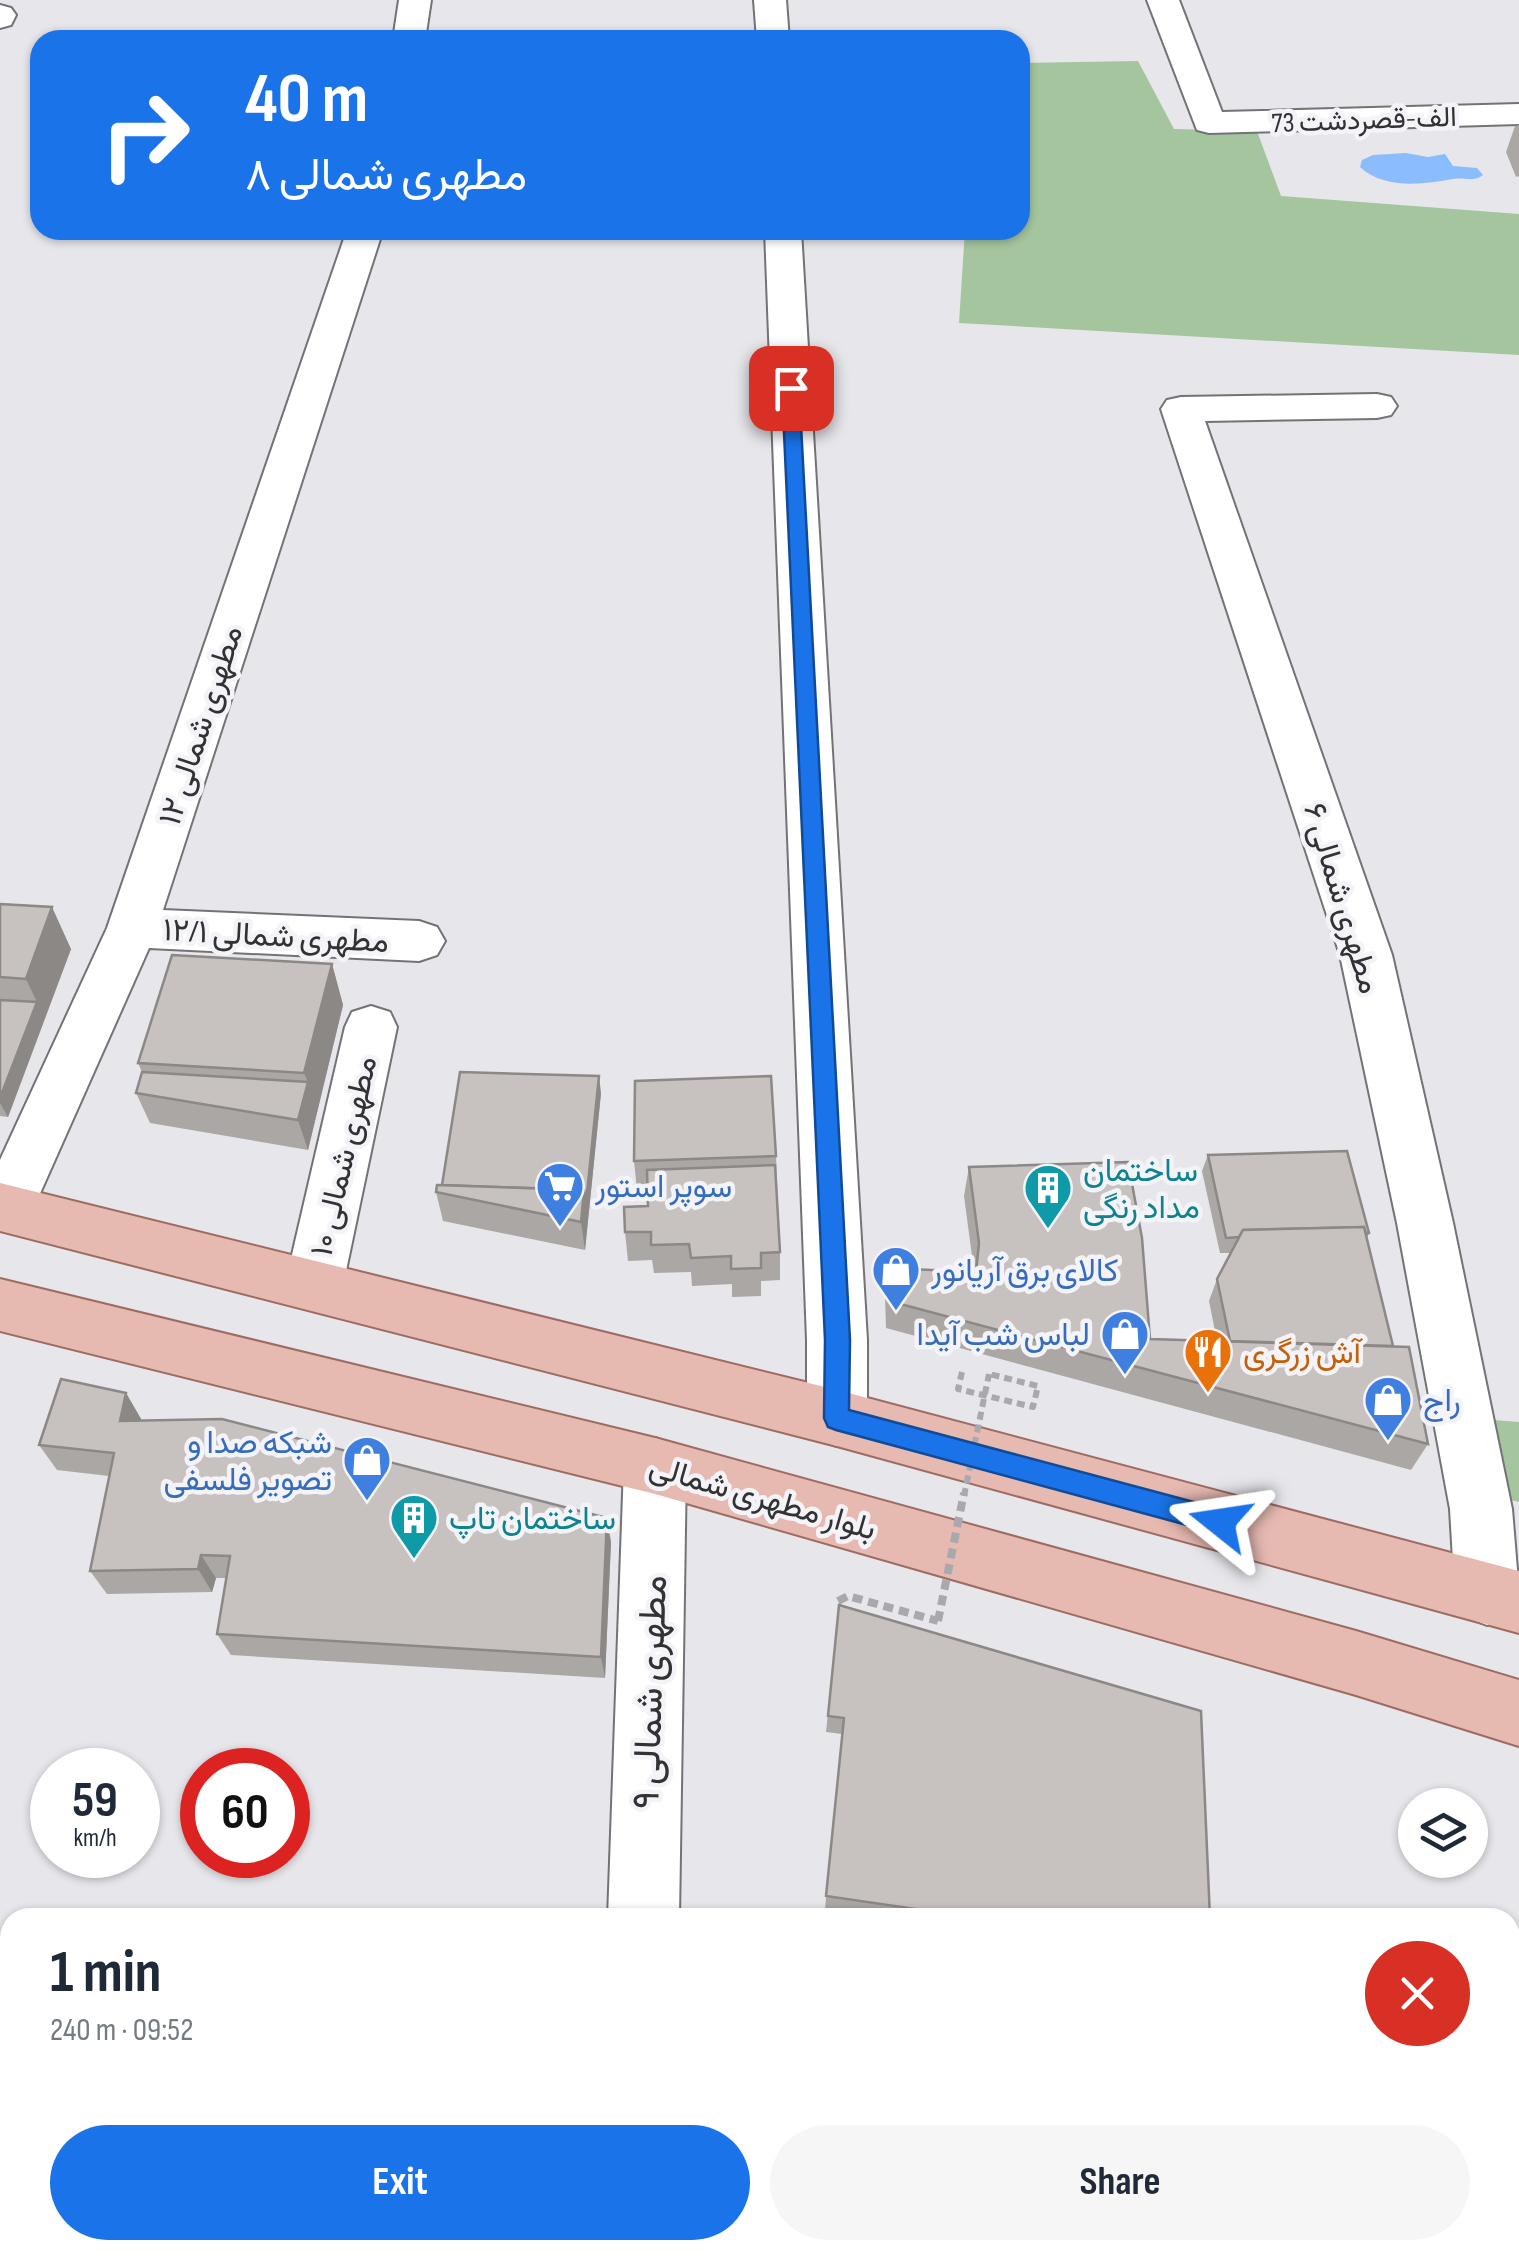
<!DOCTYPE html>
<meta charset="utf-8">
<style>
:root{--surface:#fff;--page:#f6f6f7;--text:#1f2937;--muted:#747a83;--accent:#1a73e8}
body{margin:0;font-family:"Sofia Sans Condensed",Vazirmatn,sans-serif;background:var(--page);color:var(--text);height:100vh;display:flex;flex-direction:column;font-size:38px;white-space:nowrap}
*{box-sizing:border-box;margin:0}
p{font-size:32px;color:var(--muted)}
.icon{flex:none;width:55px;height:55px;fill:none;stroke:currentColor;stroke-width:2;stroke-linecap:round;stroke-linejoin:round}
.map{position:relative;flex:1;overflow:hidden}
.drawer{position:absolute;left:0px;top:1908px;width:1520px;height:352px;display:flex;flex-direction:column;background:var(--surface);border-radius:30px 30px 0 0;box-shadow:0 2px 8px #0004}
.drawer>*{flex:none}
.top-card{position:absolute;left:30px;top:30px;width:1000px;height:210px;border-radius:30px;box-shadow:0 2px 8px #0004;background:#1a73e8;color:#fff;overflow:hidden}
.tools{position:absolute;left:1398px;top:1788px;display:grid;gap:20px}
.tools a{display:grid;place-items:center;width:90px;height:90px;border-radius:50%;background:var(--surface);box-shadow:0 2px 8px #0004;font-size:50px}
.speed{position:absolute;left:30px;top:1748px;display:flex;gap:20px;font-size:50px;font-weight:700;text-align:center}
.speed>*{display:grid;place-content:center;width:130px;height:130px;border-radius:50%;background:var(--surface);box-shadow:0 2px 8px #0004;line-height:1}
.speed small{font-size:25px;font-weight:400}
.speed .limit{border:15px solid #d22;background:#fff;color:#111}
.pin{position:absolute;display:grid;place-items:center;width:85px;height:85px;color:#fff;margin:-42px;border-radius:20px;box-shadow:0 5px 15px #0006}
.me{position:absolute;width:110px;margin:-55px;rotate:285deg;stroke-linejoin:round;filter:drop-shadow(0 0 8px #0008)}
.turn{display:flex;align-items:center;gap:35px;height:210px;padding:0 50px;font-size:45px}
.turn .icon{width:130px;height:130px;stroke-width:2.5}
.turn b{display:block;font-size:70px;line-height:85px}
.round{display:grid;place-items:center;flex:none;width:105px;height:105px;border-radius:52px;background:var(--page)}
.overview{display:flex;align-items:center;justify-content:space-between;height:170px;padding:0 50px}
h1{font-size:60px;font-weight:700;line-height:75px}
.primary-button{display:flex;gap:20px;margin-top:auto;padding:20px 50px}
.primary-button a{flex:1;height:115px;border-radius:60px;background:var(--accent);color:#fff;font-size:40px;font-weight:700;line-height:115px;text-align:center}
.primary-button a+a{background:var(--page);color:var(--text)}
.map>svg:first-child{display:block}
</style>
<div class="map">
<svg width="1519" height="2258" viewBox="0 0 1519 2258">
<rect width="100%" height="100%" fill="#e6e6eb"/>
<g fill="#a4c59e">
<path d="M 1138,61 L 1174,129 L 1257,131 L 1281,196 L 1519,214 L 1519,355 L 959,323 L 965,230 L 1020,230 L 1020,63 Z"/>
<path d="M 1493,1420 L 1519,1422 L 1519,1502 L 1503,1498 Z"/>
</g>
<path fill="#8bbdfd" d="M 1406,153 L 1428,157 L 1445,154 L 1453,166 L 1477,168 L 1483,175 C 1472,183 1465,177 1453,179 C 1423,184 1385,190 1360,167 L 1362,160 L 1373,155 Z"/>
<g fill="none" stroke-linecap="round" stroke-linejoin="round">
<g stroke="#737377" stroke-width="4">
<g id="minor">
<path d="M 399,0 L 431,0 L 425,40 L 393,40 Z"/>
<path d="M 754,0 L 786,0 L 789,40 L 757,40 Z"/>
<path d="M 1147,0 L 1179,0 L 1222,112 L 1519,104 L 1519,124 L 1209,133 L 1197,130 Z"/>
<path d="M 0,5 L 11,8 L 16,15 L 11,25 L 0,28 Z"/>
<path d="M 347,230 L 383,230 L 163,910 L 419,921 L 437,927 L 445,941 L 437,955 L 419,961 L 149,948 L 26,1225 L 6,1232 L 0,1230 L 0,1160 L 107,928 Z"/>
<path d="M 765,230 L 801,230 L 867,1340 L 867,1418 L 859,1438 L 837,1446 L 815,1438 L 807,1418 L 807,1340 Z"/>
<path d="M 1377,394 L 1391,397 L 1397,406 L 1391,415 L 1377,418 L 1205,421 L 1392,955 L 1453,1223 L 1512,1509 L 1519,1594 L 1510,1616 L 1487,1625 L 1464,1616 L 1455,1594 L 1450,1509 L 1397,1223 L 1340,955 L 1161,409 L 1167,400 L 1181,397 Z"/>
<path d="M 371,1006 L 390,1012 L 397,1027 L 343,1285 L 335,1303 L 314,1310 L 293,1303 L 285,1285 L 345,1027 L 352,1012 Z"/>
<path d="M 655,1438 L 677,1446 L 686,1466 L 679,1918 L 608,1918 L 624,1466 L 633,1446 Z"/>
<rect x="590" y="2250" width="78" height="8"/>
</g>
</g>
<g stroke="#9c6c63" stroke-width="4">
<g id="primary">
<path d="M 0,1183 L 837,1390 L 1519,1571 L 1519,1633 L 837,1446 L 0,1231 Z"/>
<path d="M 0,1279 L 655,1438 L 1356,1631 L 1519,1680 L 1519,1746 L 1356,1695 L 655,1494 L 0,1331 Z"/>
</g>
</g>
<path stroke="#a9a9ad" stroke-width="6" stroke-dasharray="8 5" stroke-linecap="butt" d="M 962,1372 L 958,1389 L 1033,1407 L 1038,1386 L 989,1374"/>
<path stroke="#a9a9ad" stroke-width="8" stroke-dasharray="10 6" stroke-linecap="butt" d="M 838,1601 L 848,1596 L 938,1621"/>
<use href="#minor" fill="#fff" fill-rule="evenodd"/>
<use href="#primary" fill="#e6b9b1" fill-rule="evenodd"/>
<path stroke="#a9a9ad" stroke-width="6" stroke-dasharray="8 5" stroke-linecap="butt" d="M 964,1496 L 989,1374"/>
<path stroke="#a9a9ad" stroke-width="8" stroke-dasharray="10 6" stroke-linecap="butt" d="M 938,1621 L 964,1493"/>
</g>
<g fill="#aba7a5">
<path d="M 1519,125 L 1519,176 L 1516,177 L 1506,152 L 1515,126 Z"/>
<path d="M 0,904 L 71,949 L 8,1117 L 0,1116 Z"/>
<path d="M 332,964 L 343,1005 L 308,1150 L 150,1123 L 136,1093 L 142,1072 L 138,1063 Z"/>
<path d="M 601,1093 L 585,1250 L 443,1221 L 436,1192 L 442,1185 Z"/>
<path d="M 1208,1155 L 1369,1233 L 1367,1238 L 1393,1346 L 1428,1444 L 1411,1470 L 886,1328 L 885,1296 L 888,1268 L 974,1271 L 964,1196 L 969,1167 L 1150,1339 L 1217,1341 L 1209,1301 L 1217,1279 L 1231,1253 L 1220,1253 L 1202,1171 Z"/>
<path d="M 776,1156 L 780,1252 L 780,1280 L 761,1281 L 761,1296 L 732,1297 L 732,1284 L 692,1286 L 691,1272 L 654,1273 L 652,1260 L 628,1261 L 625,1232 L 648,1206 L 648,1198 L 638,1199 L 634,1161 Z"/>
<path d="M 126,1393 L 141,1419 L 141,1421 L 611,1542 L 605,1678 L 231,1655 L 217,1634 L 226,1578 L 216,1578 L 212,1592 L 107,1594 L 90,1571 L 109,1476 L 57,1470 L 39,1445 Z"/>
<path d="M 839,1605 L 1210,1918 L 887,1918 L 825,1909 L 842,1734 L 826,1732 Z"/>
</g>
<g fill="#8b8886">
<path d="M 52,907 L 71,949 L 8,1117 L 0,1103 L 0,1098 L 37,1002 L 26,979 Z"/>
<path d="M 332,964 L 343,1005 L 308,1150 L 298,1120 L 308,1082 L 304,1073 Z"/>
<path d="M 599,1076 L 601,1093 L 585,1250 L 581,1222 Z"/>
<path d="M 126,1393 L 141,1419 L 136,1446 L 120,1421 Z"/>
<path d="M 607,1518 L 611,1542 L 605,1678 L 601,1657 Z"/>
<path d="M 201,1555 L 216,1578 L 212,1592 L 198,1569 Z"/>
</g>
<g fill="#c7c2c0" stroke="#8b8886" stroke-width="2.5">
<path d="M 0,904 L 52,907 L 26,979 L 0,977 Z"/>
<path d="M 172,955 L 332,964 L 304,1073 L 138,1063 Z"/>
<path d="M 0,1000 L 37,1002 L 0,1098 Z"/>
<path d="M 142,1072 L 308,1082 L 298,1120 L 136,1093 Z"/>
<path d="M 460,1072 L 599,1076 L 586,1203 L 584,1190 L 442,1185 Z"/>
<path d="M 771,1076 L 776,1156 L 634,1161 L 635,1081 Z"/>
<path d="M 1347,1151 L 1369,1233 L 1366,1234 L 1364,1227 L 1243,1230 L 1239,1237 L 1226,1238 L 1208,1155 Z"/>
<path d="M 1128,1162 L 1142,1238 L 1150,1339 L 1409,1347 L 1428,1444 L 889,1301 L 888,1268 L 976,1272 L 979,1243 L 969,1167 Z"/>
<path d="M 775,1165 L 780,1252 L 761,1253 L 761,1268 L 731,1269 L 731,1256 L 691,1258 L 689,1244 L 651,1245 L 651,1232 L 625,1232 L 624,1207 L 648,1206 L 647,1170 Z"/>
<path d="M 437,1185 L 584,1190 L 581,1222 L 436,1192 Z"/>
<path d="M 1364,1227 L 1393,1346 L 1230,1341 L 1217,1279 L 1243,1230 Z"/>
<path d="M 61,1379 L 126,1393 L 120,1421 L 222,1419 L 607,1518 L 601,1657 L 217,1634 L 230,1556 L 201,1555 L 198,1569 L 90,1571 L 114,1453 L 39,1445 Z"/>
<path d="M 839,1605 L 1201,1711 L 1210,1918 L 977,1918 L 826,1896 L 844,1718 L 828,1716 Z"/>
</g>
<path fill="#1a73e8" stroke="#114b97" stroke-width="2.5" d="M 791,384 L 799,388 L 850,1340 L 849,1410 L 1220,1509 L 1229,1513 L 1233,1522 L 1229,1530 L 1220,1534 L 836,1430 L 828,1427 L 824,1418 L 825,1340 L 782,388 Z"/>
<defs>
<g id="supermarket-pin" transform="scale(2.5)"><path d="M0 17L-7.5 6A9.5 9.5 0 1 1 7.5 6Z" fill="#3f7fe0" stroke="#f3f3f8"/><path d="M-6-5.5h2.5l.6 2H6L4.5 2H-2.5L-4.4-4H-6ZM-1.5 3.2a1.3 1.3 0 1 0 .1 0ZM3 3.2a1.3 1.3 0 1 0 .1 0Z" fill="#fff"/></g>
<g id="building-pin" transform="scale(2.5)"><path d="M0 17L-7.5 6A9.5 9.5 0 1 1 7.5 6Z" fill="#0f9aa8" stroke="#f3f3f8"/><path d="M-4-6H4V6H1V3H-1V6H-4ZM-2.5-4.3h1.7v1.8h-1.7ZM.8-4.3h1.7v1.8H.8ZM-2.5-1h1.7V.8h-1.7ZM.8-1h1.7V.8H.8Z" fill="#fff"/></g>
<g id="shop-pin" transform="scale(2.5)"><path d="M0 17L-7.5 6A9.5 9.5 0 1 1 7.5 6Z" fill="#3f7fe0" stroke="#f3f3f8"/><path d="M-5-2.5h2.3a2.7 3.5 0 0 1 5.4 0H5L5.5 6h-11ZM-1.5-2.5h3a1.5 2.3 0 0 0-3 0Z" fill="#fff"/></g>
<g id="restaurant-pin" transform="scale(2.5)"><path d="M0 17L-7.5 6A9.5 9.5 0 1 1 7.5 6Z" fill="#e8710a" stroke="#f3f3f8"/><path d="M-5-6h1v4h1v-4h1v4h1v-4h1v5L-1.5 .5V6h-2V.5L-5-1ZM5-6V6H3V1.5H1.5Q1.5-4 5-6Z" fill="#fff"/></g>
</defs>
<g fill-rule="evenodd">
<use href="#supermarket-pin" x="560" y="1186"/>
<use href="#building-pin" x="1048" y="1188"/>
<use href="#shop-pin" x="896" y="1270"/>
<use href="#shop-pin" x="1125" y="1334"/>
<use href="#restaurant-pin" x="1208" y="1352"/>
<use href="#shop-pin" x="1388" y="1400"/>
<use href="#shop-pin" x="367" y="1460"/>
<use href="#building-pin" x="414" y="1518"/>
</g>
<g text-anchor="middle" stroke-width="9" stroke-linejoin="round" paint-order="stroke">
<g font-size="28" fill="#323234" stroke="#f3f3f8">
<text transform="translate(1364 119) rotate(-2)" y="10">73 الف-قصردشت</text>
</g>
<g font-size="32" fill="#323234" stroke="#f3f3f8">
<text transform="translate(200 725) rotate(-72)" y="11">۱۲ مطهری شمالی</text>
<text transform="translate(1343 898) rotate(73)" y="11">۶ مطهری شمالی</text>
<text transform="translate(276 935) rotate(3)" y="11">۱۲/۱ مطهری شمالی</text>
<text transform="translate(343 1156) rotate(-77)" y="11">۱۰ مطهری شمالی</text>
<text transform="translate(763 1497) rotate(16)" y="11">بلوار مطهرى شمالى</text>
</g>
<g font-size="32" fill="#0d838f" stroke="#f3f3f8" text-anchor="start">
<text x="1083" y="1181">ساختمان<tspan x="1083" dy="37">مداد رنگی</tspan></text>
<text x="449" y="1529">ساختمان تاپ</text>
</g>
<g font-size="32" fill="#366cbe" stroke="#f3f3f8" text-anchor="start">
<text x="595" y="1197">سوپر استور</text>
<text x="931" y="1281">کالای برق آریانور</text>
<text x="1090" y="1345" text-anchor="end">لباس شب آیدا</text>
<text x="1423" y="1411">راج</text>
<text x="332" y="1453" text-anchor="end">شبکه صدا و<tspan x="332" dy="37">تصویر فلسفی</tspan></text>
</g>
<g font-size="32" fill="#c56008" stroke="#f3f3f8" text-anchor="start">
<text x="1243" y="1363">آش زرگری</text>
</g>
<g font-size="38" fill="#323234" stroke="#f3f3f8">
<text transform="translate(649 1692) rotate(-88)" y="13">۹ مطهری شمالی</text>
</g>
</g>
</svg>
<div class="tools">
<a><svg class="icon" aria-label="layers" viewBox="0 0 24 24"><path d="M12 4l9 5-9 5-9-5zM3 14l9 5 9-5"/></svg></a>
</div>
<div class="speed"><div>59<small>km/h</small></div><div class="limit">60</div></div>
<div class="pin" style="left:791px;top:388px;background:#d93025"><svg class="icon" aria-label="arrive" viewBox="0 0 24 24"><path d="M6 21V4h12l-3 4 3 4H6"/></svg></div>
<svg class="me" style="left:1220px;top:1522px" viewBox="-20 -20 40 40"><path d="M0-17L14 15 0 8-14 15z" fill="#1a73e8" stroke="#fff" stroke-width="4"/></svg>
<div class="top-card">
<div class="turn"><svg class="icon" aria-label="right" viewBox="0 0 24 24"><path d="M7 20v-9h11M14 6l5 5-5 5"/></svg><div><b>40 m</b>۸ مطهری شمالی</div></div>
</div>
<section class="drawer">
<div class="overview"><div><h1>1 min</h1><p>240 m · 09:52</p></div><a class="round" style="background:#d93025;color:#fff"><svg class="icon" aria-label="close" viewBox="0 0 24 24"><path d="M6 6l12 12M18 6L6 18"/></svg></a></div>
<div class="primary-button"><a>Exit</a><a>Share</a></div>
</section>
</div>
